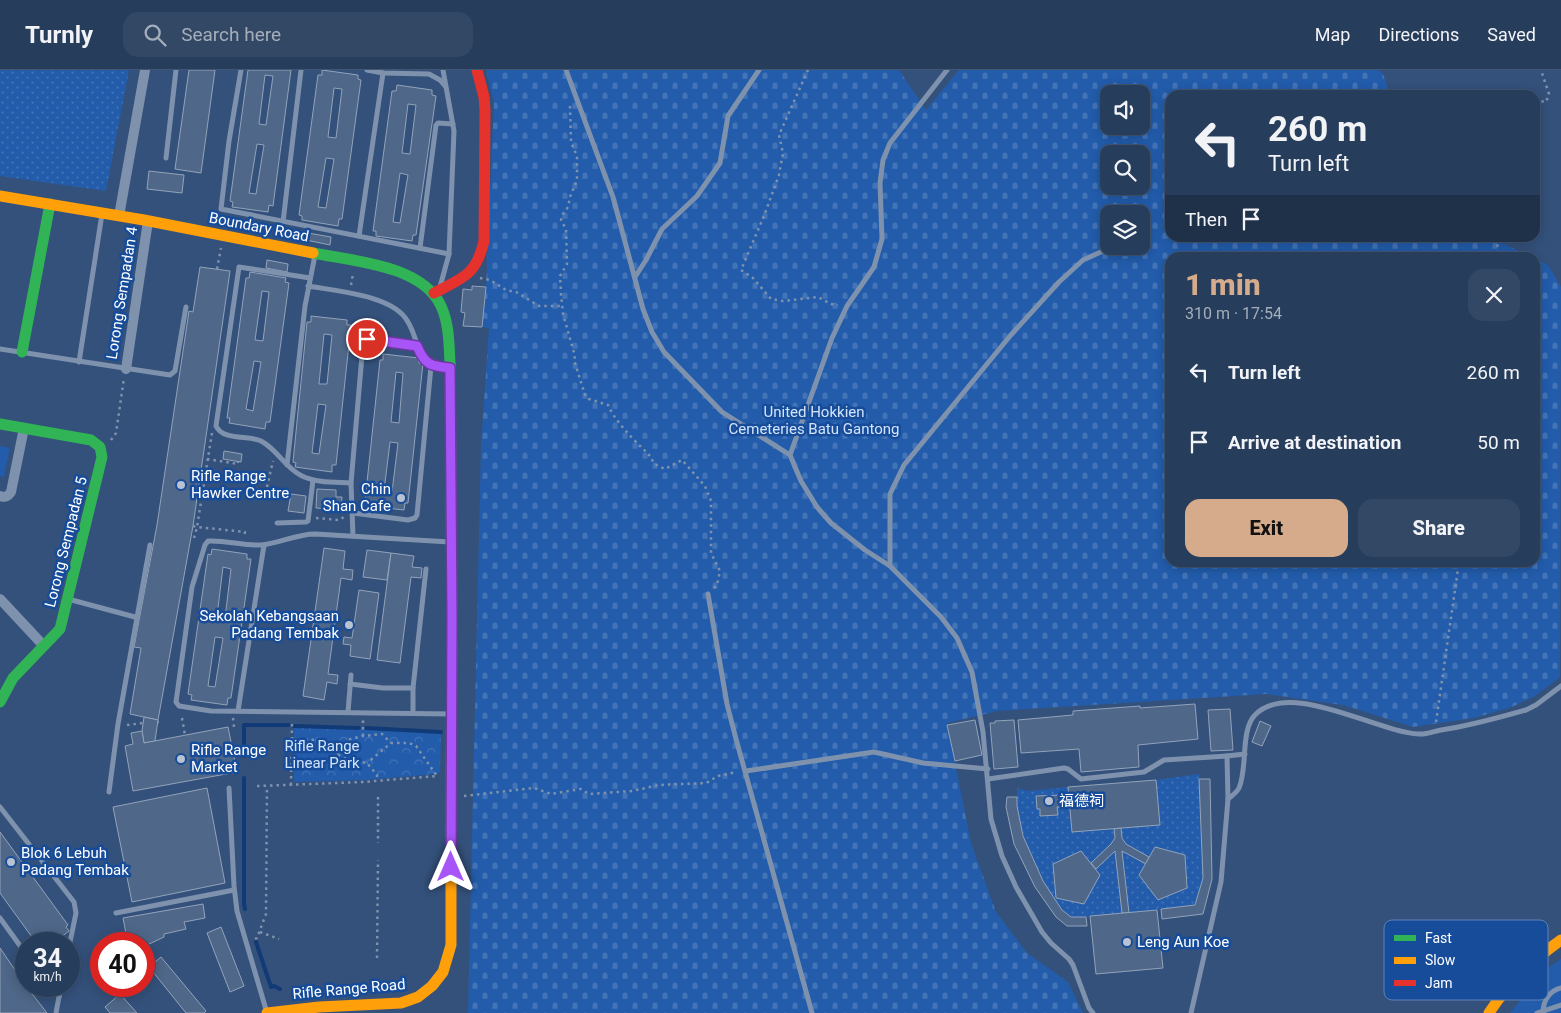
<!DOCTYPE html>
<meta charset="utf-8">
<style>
:root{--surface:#273d5c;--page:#334865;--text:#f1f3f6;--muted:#a4aebb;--line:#435672;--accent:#d6ab8b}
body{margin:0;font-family:Roboto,"Noto Sans SC",sans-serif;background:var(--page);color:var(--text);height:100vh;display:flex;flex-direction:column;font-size:19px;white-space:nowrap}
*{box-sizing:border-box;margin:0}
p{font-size:16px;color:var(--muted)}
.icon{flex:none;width:28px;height:28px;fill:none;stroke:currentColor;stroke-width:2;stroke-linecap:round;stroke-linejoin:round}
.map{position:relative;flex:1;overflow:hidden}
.sheet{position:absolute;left:1165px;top:182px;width:375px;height:315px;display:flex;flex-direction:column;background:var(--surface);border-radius:15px;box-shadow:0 2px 12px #0003,0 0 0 1px var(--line)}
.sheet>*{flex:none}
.banner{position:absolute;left:1165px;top:20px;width:375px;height:152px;border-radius:15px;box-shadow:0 2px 12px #0003,0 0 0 1px var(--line);background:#273d5c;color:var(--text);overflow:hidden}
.buttons{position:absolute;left:1100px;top:15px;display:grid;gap:10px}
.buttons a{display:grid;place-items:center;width:50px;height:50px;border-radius:10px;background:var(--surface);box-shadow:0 2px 12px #0003,0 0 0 1px var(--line);font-size:25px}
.speed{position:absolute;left:15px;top:862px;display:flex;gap:10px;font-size:25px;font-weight:700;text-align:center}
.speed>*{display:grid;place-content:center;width:65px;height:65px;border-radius:50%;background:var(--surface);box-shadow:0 2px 12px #0003,0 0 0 1px var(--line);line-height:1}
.speed small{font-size:12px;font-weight:400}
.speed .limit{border:8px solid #d22;background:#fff;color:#111}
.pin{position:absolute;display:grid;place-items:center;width:42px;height:42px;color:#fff;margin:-21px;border:2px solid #fff;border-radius:50%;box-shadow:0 1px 5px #0007}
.me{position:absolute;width:55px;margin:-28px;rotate:0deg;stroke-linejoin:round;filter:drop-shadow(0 0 4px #0008)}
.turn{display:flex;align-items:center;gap:18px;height:105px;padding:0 20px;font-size:22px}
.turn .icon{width:65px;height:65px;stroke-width:2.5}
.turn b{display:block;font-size:35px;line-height:42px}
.then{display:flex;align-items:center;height:48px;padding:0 20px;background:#0003;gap:10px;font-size:19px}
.round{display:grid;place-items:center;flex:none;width:52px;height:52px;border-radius:15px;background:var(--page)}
.headline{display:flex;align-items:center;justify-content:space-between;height:85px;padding:0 20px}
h1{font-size:30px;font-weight:800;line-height:38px;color:var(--accent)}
.action{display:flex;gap:10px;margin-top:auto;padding:10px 20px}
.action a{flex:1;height:58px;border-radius:15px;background:var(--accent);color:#111;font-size:20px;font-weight:800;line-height:58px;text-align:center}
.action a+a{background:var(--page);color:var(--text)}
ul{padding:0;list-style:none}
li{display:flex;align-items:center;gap:15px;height:70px;padding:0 20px}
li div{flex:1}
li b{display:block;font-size:19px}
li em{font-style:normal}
header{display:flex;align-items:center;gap:30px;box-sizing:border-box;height:70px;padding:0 25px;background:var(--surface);border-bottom:1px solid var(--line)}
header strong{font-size:24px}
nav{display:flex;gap:28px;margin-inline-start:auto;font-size:18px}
.search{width:350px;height:45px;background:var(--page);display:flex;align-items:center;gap:12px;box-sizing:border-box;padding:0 18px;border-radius:15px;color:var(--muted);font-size:19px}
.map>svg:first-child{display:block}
</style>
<header>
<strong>Turnly</strong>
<div class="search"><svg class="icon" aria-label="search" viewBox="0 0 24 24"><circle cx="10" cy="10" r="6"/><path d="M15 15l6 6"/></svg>Search here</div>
<nav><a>Map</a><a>Directions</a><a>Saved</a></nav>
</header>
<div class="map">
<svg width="1561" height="943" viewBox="0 0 1561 943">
<defs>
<pattern id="grass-dots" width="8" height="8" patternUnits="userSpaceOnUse" patternTransform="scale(1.25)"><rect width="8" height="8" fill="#225cab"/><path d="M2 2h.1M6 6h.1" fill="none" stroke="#4374b8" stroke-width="1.8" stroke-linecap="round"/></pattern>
<pattern id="cemetery-stones" width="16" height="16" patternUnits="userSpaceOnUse" patternTransform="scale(1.25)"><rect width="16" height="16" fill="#225cab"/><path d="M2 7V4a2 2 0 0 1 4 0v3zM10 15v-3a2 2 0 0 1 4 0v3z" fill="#4374b8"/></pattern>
<pattern id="park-crowns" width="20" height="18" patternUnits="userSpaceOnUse" patternTransform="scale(1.25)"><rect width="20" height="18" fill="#225cab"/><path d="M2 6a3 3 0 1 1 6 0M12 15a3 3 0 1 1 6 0" fill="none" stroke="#4374b8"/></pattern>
</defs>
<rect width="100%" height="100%" fill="#34517b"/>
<g fill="url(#grass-dots)">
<path d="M 0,0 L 129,0 L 106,121 L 0,106 Z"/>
<path d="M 1199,704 L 1203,808 L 1195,835 C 1177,837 1080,851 1070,846 C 1054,838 1029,784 1023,767 C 1018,751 1017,734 1017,718 L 1028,721 L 1068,717 L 1072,762 L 1160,755 L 1156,710 Z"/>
</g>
<path fill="url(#cemetery-stones)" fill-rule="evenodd" d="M 486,0 L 899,0 L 926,40 L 959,0 L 1378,0 L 1383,4 L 1390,25 L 1170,25 L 1170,168 L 1497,168 L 1500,172 L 1532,187 L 1170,188 L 1170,492 L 1535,492 L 1535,189 L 1548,195 L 1561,217 L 1560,607 L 1535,626 L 1512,637 L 1474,648 L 1413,657 L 1343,635 L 1266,624 L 997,641 L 947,653 L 971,773 L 996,842 L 1027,883 L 1068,912 L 1083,943 L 468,943 L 481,376 L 489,258 L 482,257 L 486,217 L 494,33 ZM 1109,24 L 1141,24 L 1141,56 L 1109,56 ZM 1109,84 L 1141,84 L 1141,116 L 1109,116 ZM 1109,144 L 1141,144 L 1141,176 L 1109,176 Z"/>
<path fill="url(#park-crowns)" d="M 294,656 L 441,662 L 440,702 L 437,704 L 365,710 L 294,712 Z"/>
<g fill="#225cab">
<path d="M 0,376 L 10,378 L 4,407 L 0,406 Z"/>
<path d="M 1561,889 L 1561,943 L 1510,943 L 1545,900 Z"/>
</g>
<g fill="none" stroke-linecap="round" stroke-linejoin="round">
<g stroke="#113a76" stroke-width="4">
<path d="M 294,656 L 359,658"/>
<path d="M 366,658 L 441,662"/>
<path d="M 244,686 L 244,655 L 289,655"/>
<path d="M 244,708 L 244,834 L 245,839"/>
<path d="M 256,872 L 271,917 L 274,916 L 280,919"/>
</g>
</g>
<g fill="#4f6788" stroke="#93a3ba" fill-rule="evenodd">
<path d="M 189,0 L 215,0 L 201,103 L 175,99 Z"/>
<path d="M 248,0 L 291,0 L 273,136 L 269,135 L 268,142 L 232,137 L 233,132 L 230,131 ZM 265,5 L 273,6 L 266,55 L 259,54 ZM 257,74 L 264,75 L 256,124 L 249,123 Z"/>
<path d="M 322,0 L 358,5 L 358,9 L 361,10 L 342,149 L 339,149 L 338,156 L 302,150 L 302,146 L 299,145 L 318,5 L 322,5 ZM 334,18 L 342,19 L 336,68 L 328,67 ZM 326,88 L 334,89 L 326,138 L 318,137 Z"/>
<path d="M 397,15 L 432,20 L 432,25 L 436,26 L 416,165 L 413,165 L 412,171 L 376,166 L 376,161 L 373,161 L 392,21 L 396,21 ZM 408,34 L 416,35 L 410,84 L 402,83 ZM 400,103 L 408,105 L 400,153 L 393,152 Z"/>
<path d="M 149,101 L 184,105 L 182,123 L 147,119 Z"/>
<path d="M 308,163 L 331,167 L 330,175 L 306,170 Z"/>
<path d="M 267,190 L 288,194 L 287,202 L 266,198 Z"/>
<path d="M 200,197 L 230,201 L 193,456 L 158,650 L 130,644 L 141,578 L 134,577 L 157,455 L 189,241 L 193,242 Z"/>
<path d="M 250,202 L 286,208 L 285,212 L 289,213 L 270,352 L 266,352 L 265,359 L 229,353 L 230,348 L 227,348 L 246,208 L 249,208 ZM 262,221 L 269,222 L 263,271 L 255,270 ZM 254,291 L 261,292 L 253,341 L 246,339 Z"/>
<path d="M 472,216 L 486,217 L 482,257 L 463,256 L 465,243 L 461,242 L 463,219 L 472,220 Z"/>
<path d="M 311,246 L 347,250 L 347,255 L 351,255 L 336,395 L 332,395 L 332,402 L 295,397 L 296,393 L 293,392 L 307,252 L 311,252 ZM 324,264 L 332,265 L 327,314 L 319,314 ZM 318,334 L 326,335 L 319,384 L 312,383 Z"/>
<path d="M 383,284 L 419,288 L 419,293 L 423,293 L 408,433 L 405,433 L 404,440 L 368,436 L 368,431 L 365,431 L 380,290 L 383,290 ZM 396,302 L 403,303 L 399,353 L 391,352 ZM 390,372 L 398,373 L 392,422 L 384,421 Z"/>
<path d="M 224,381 L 242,384 L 241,392 L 223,389 Z"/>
<path d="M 317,419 L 336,420 L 336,427 L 342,427 L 341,440 L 316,438 Z"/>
<path d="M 291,424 L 306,426 L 304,443 L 288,441 Z"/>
<path d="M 324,478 L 345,481 L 343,499 L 353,500 L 352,510 L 341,508 L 328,604 L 338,605 L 337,614 L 327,612 L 324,630 L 303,626 Z"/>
<path d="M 212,479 L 247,484 L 247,489 L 251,489 L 231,628 L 228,628 L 227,635 L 191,630 L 192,625 L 188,624 L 208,484 L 211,485 ZM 223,497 L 231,499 L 225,548 L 217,546 ZM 215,567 L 223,568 L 215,617 L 208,616 Z"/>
<path d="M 367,480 L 391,483 L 387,510 L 363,507 Z"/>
<path d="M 391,483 L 414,486 L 412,497 L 422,498 L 421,508 L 411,507 L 400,593 L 377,590 Z"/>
<path d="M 359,520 L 379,523 L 370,589 L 350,586 L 351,575 L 343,574 L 344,567 L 352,568 Z"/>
<path d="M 1195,634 L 1198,669 L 1138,675 L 1139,697 L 1081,702 L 1079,679 L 1021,683 L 1018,650 L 1073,645 L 1073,641 L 1140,636 L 1140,638 Z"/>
<path d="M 1230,639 L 1233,680 L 1211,681 L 1208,640 Z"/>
<path d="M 144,647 L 158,650 L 155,671 L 144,673 L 142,661 Z"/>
<path d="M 975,650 L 982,685 L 955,691 L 947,655 Z"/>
<path d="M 1014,650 L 1018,697 L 994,699 L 990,653 L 995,653 L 995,651 Z"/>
<path d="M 1260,651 L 1271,656 L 1262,676 L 1252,672 Z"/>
<path d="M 228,657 L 237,702 L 133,721 L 125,676 L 133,674 L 131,663 L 142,661 L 144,673 Z"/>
<path d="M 1199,709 L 1210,709 L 1212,809 L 1203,844 L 1162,849 L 1161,839 L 1195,835 L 1203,808 Z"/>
<path d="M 1156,710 L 1160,755 L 1072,762 L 1068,717 Z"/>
<path d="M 207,718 L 225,813 L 132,832 L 113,737 Z"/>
<path d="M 1061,725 L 1061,737 L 1057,737 L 1058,745 L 1040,746 L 1040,739 L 1037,739 L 1036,726 Z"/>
<path d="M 1007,727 L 1017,727 L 1017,736 L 1023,766 L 1043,811 L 1062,840 L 1071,847 L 1086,847 L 1087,856 L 1067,856 L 1056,847 L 1035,817 L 1014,774 L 1006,737 Z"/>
<path d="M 1121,758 L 1122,768 L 1126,774 L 1149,787 L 1146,794 L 1122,781 L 1129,843 L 1122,843 L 1115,781 L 1096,799 L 1091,793 L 1111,774 L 1115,768 L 1114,759 Z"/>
<path d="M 0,762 L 68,855 L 66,857 L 69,861 L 60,868 L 64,874 L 56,874 L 55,872 L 52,874 L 37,874 L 0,823 Z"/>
<path d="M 1155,777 L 1185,785 L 1187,818 L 1158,830 L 1139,805 Z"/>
<path d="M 1081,781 L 1100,805 L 1084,834 L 1056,828 L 1053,794 Z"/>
<path d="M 203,834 L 205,848 L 184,852 L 186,859 L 164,864 L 164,867 L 145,876 L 143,873 L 128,874 L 123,848 Z"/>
<path d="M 1157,840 L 1163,898 L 1096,904 L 1090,846 Z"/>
<path d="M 221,857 L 244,916 L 230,922 L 207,863 Z"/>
<path d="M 0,878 L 26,916 L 47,943 L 0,943 Z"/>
<path d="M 161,887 L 206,941 L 204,943 L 186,943 L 149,897 Z"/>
<path d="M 120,924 L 137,943 L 110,943 L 105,937 Z"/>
</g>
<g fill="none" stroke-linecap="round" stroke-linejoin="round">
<g stroke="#7f92ad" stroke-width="2.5" stroke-dasharray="2.5 4" stroke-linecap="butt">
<path d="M 808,0 L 779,65 L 783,83 L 779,105 L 764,146 L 741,200 L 753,208 L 771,229 L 783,231 L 818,227 L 831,234 L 838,235"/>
<path d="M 1500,25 L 1509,22 L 1520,25"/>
<path d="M 1535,30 L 1546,32 L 1549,24 L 1541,0"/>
<path d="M 570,36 L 571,72 L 577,86 L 577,110 L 570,127 L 568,137 L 563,144 L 561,150 L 566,159 L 567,194 L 560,206 L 561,224 L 563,244 L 575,286 L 574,290 L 585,325 L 589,329 L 608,335 C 614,349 629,365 640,376 C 647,383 650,384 654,394 L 665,399 L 682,390 L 705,416 L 711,431 L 711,483 L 720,501 L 717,515 L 713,519"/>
<path d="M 1496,168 L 1498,178 L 1497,188"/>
<path d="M 217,199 L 221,178"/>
<path d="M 480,208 L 490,210 L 506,220 L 516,222 L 539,236 L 562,236"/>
<path d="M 351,215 L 353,204"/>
<path d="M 212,363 L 197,457 L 245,462 L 244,466"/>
<path d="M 111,370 L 116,363 L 124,308"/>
<path d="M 207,389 L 238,394 L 238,392"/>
<path d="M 267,417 L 273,391"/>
<path d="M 316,448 L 339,450 L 344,447"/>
<path d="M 193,456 L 197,457 L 194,468"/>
<path d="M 182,648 L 185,665"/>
<path d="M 233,648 L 234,657"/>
<path d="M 158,652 L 159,652"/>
<path d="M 1436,652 L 1459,492"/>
<path d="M 127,655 L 143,653"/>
<path d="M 363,666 L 363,650"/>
<path d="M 292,669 L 323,670 L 337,684 L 346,689 L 367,693 L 377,705 L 377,711"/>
<path d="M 337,684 L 344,677 L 347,670 L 363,666 L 382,664 L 391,673"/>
<path d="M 291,715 L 292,650"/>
<path d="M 257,716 L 363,712 L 437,706 L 416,676 L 409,673 L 391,673 L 367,693"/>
<path d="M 464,726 L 534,718 L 551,724 L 581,719 L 589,724 L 632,721 L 659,715 L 706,713 L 718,706 L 737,702"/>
<path d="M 378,727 L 378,773"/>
<path d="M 260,862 L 279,869"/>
<path d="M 255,869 L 257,868 L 266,844 L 267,716"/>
<path d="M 377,888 L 378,790"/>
</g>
<g stroke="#7f92ad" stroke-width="5">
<path d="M 241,0 L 229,71 L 221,139 L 449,184"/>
<path d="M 367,0 L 383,3 L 429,4 L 440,10 L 445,16"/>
<path d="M 566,0 L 613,127 L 643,239 L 652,262 L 664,282 L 722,342 L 790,385 L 801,411 L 817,437 L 831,453 L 865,480 L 890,496 L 941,547 L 957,568 L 972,602 L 983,662 L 991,749 L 1002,786 L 1016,817 L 1042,862 L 1051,873 L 1069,889 L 1073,895 L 1089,938 L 1093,943"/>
<path d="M 166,88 L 176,0"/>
<path d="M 283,152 L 301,0"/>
<path d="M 359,166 L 383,3"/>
<path d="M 1141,167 L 1146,166"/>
<path d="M 420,178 L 436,55 L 438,53 L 453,54"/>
<path d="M 635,207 L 646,190 L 662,159 L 697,126 L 720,93 L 728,46 L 759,0"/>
<path d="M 310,208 L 239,197 L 216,356 C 223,371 248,365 261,371 C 278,380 285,398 302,406 C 317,413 335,412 351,413"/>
<path d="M 308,216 C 336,221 394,225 408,252 C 418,269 415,281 431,296 L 417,445 L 415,448 L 408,450 L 353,443"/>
<path d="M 440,217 L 449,184 L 454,61 L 443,0"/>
<path d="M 0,279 L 170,305 L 175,301 L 186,237"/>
<path d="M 79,292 L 102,144"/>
<path d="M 431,296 L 448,298"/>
<path d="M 790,385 L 832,268 L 847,236 L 874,197 L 882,169 L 880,113 L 883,90 L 890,73 L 947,0"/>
<path d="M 287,395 L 305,236 L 315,185"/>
<path d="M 277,453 L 306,452 L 308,451 L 313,410"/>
<path d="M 353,466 L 351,413 L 363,274 L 365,270 L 369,269 L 417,276"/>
<path d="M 450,472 L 315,464 C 297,464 280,473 262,475 C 244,476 226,470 208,471 L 205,475 L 192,517 L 176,632 L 179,636 L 211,641 L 451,644"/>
<path d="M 890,496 L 890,424 L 904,395 L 1010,266 L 1059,212 L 1083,190 L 1114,176"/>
<path d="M 708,524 L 727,634 L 736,669 L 812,943"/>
<path d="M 68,529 L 135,547"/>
<path d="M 350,614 L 383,618 L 413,618 L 426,499"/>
<path d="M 238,641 L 264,475"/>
<path d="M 348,642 L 351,605"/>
<path d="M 413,643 L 413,618"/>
<path d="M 1227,686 L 1245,684"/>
<path d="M 746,701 L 874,682 L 923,693 L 988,699"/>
<path d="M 988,709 L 1064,698 L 1068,699 L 1081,709 L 1144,702 L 1164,690 L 1227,686 L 1228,729 L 1221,812 L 1191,943"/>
<path d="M 229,718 L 234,816 L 237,841 L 267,943"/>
<path d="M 109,722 L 118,654 L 150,475"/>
<path d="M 1228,729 C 1232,726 1237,722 1239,718 C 1248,698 1240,660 1255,645 C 1290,609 1376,662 1419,664 C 1426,665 1434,661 1441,660 C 1470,656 1498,648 1526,640 L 1536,635 L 1561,616"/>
<path d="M 0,737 L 74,832 L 76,843 L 69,877"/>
<path d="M 116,843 L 234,820"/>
<path d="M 0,848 L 26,884"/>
<path d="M 51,916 L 59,927"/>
<path d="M 56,943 L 61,916"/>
<path d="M 1537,943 L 1561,935"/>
<path d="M 1543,943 C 1543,931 1549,921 1561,918"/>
</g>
<g stroke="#7f92ad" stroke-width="10">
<path d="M 119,146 L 145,0"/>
<path d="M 126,299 L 148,151"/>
<path d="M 0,426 C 6,428 8,426 11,422 L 24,358"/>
<path d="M 0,529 L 43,575"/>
</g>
<g stroke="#30b455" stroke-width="11">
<path d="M 313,183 C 353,191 422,195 441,236 C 449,253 449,274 450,293 L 452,546 L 451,756"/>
<path d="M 22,282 L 50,134"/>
<path d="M 0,354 L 91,370 L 100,377 L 102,387 L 60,559 L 13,608 L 0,632"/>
</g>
<g stroke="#ff9f0a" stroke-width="11">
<path d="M 0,126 L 144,150 L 313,183"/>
<path d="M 267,943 L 319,937 L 401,933 L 418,927 L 432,916 L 443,902 L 451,875 L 451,756"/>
<path d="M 1489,943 C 1508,913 1533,890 1561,870"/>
</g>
<path stroke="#e5322d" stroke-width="11" d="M 434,223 C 462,208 476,206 484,171 L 485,40 L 484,27 L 477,0"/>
</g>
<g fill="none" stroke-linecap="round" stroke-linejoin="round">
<g stroke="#6d37a1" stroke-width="12">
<path id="route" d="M 367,269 L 417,276 C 425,295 430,296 450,298 L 452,546 L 451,797"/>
</g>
<use href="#route" stroke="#a855f7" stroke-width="9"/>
</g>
<g fill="#b8c2d1" stroke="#164c99" stroke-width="2">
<circle cx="181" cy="415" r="5"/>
<circle cx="401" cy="428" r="5"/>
<circle cx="349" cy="555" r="5"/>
<circle cx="181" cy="689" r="5"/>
<circle cx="1049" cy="731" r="5"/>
<circle cx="11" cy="792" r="5"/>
<circle cx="1127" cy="872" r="5"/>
</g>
<g text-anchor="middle" stroke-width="5" stroke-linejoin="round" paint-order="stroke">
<g font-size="15" fill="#fff" stroke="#164c99">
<text transform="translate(259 157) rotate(11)" y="5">Boundary Road</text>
<text transform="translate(122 223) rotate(-81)" y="5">Lorong Sempadan 4</text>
<text transform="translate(66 472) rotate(-76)" y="5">Lorong Sempadan 5</text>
<text transform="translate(349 919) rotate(-5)" y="5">Rifle Range Road</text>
</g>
<g font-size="15" fill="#d2e4fc" stroke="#164c99">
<text x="814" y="347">United Hokkien<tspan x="814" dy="17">Cemeteries Batu Gantong</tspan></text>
<text x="322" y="681">Rifle Range<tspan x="322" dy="17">Linear Park</tspan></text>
</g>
<g font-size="15" fill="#fff" stroke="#164c99" text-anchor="start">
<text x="191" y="411">Rifle Range<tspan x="191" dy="17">Hawker Centre</tspan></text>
<text x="391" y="424" text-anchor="end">Chin<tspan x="391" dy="17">Shan Cafe</tspan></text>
<text x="339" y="551" text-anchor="end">Sekolah Kebangsaan<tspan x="339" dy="17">Padang Tembak</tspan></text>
<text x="191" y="685">Rifle Range<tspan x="191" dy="17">Market</tspan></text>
<text x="1059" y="736">福德祠</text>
<text x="21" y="788">Blok 6 Lebuh<tspan x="21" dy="17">Padang Tembak</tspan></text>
<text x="1137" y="877">Leng Aun Koe</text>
</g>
</g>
<rect x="1384" y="850" width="164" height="80" rx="8" fill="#164c99" stroke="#5c82b8" stroke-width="1"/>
<rect x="1394" y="865" width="22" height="6" fill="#30b455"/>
<rect x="1394" y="887" width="22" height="7" fill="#ff9f0a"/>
<rect x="1394" y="910" width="22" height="6" fill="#e5322d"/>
<g font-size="14" fill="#fff">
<text x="1425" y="873">Fast</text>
<text x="1425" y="895">Slow</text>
<text x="1425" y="918">Jam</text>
</g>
</svg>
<div class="buttons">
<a><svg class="icon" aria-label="sound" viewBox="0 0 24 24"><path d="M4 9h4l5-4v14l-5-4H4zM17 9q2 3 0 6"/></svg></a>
<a><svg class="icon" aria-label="search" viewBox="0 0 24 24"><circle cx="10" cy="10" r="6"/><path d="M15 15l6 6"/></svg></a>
<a><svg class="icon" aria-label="layers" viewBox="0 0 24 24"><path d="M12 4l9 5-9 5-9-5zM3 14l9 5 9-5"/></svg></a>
</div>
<div class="speed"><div>34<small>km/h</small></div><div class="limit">40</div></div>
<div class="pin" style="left:367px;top:269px;background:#d93025"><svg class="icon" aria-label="arrive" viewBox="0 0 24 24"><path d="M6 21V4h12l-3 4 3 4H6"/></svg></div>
<svg class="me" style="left:451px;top:797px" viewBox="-20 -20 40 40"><path d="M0-17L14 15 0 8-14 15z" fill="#a855f7" stroke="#fff" stroke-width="4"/></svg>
<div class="banner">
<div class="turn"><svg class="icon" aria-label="left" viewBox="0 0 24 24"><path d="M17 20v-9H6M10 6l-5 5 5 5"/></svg><div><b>260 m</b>Turn left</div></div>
<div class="then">Then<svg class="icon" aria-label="arrive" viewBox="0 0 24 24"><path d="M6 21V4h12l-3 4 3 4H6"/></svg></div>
</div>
<section class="sheet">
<div class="headline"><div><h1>1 min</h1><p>310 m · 17:54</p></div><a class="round"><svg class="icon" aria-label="close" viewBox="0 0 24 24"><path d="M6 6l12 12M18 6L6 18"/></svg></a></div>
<ul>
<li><svg class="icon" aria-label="left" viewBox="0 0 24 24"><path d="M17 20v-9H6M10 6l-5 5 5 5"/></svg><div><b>Turn left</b></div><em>260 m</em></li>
<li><svg class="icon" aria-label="arrive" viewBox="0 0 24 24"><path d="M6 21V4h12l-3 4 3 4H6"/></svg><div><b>Arrive at destination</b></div><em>50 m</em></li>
</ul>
<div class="action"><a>Exit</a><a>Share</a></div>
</section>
</div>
